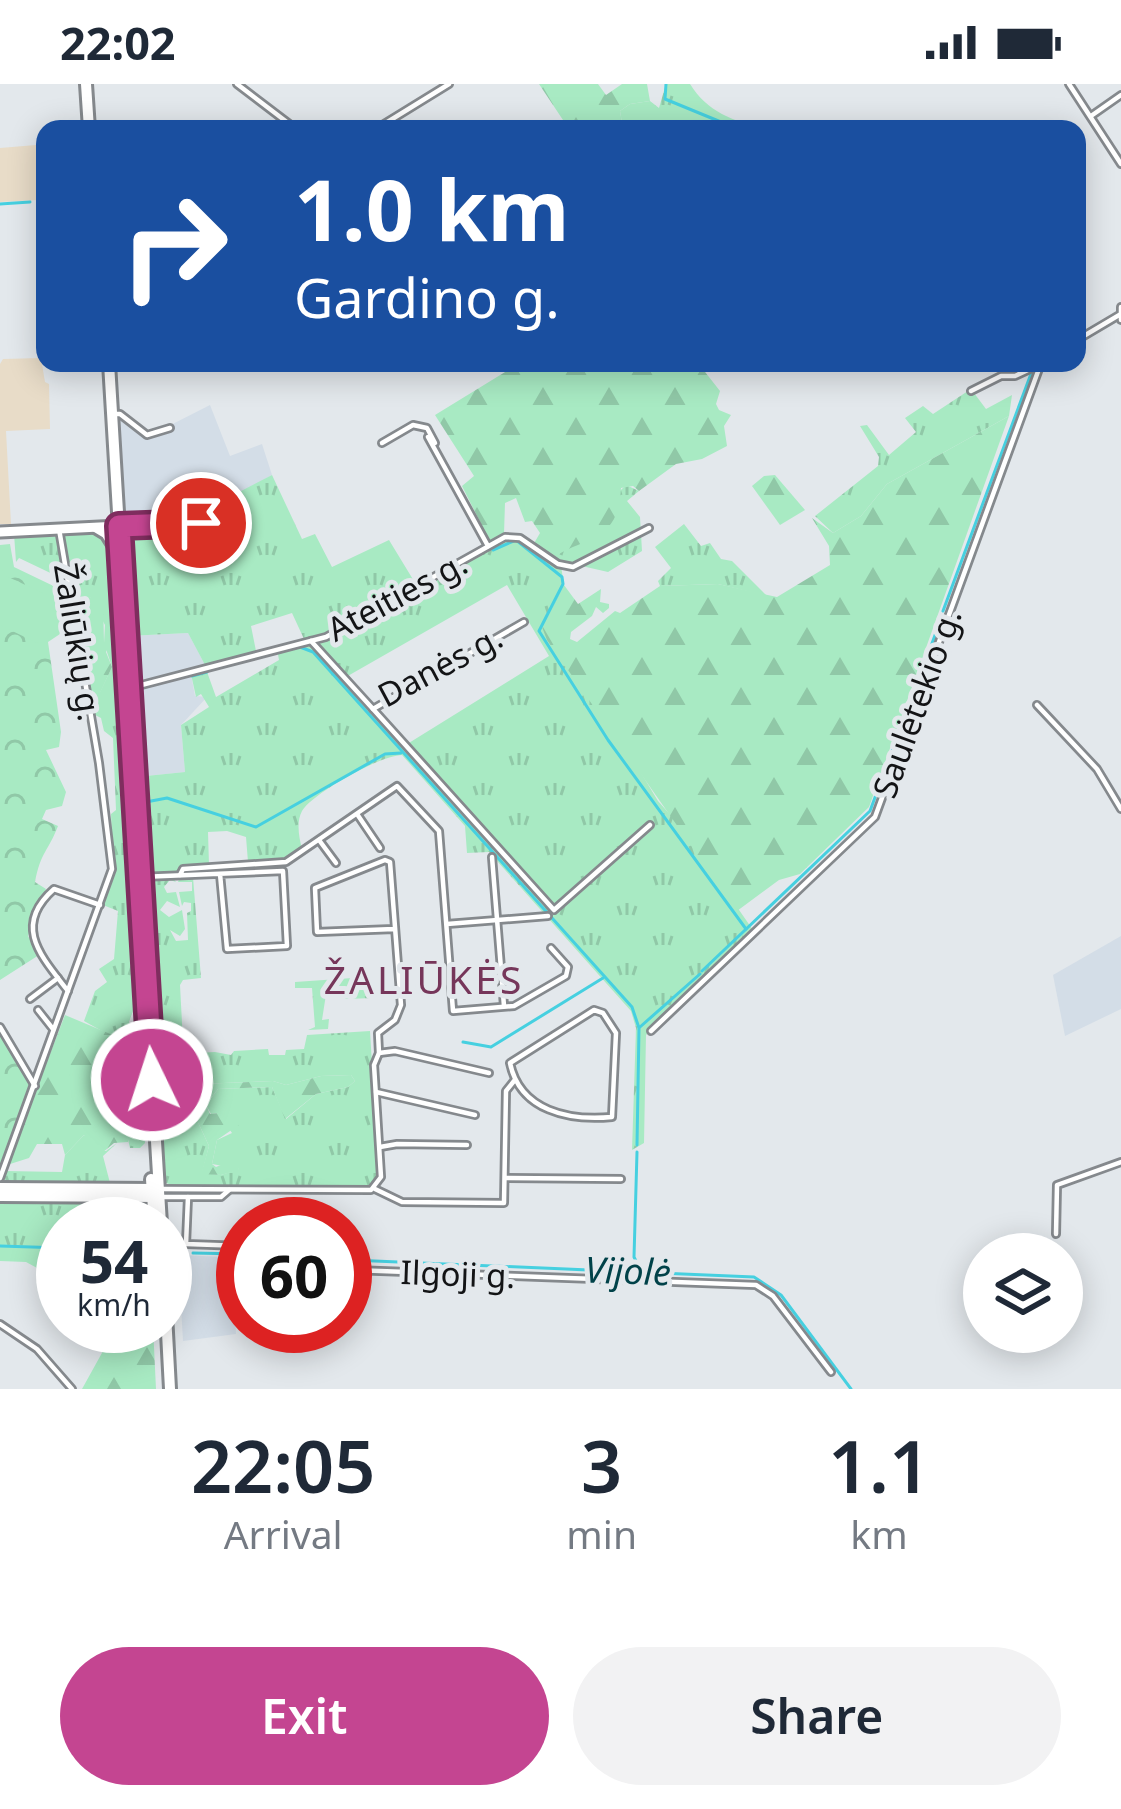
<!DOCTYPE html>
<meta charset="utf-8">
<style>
:root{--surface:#fff;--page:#f2f2f3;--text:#1f2937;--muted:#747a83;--accent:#c44591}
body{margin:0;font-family:"Noto Sans",sans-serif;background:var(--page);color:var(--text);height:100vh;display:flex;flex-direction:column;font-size:45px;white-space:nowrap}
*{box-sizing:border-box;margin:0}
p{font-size:39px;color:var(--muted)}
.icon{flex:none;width:66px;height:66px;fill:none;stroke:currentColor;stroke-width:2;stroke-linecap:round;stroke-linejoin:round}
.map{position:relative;height:1305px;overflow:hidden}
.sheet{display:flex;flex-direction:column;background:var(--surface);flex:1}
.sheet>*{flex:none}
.top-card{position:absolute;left:36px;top:36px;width:1050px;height:252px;border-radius:24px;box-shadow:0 6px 30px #0003;background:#1a4fa0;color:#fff;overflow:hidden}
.buttons{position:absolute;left:963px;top:1149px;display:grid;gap:24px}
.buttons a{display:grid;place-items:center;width:120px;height:120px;border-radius:50%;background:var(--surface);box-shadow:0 6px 30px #0003;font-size:60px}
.speed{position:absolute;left:36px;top:1113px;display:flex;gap:24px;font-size:60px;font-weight:700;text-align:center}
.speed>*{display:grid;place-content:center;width:156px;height:156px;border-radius:50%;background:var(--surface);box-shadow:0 6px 30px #0003;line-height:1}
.speed small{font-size:30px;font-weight:400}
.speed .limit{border:18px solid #d22;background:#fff;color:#111}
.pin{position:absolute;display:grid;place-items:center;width:102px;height:102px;color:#fff;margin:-51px;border:6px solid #fff;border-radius:50%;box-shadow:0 3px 12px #0007}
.me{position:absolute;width:132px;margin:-66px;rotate:356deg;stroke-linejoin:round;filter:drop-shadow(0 0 9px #0008)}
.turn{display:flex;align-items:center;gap:42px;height:252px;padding:0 60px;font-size:54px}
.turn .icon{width:156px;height:156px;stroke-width:2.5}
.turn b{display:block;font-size:84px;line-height:102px}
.eta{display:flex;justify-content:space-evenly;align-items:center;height:204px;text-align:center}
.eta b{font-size:72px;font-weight:600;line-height:84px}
.action{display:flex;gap:24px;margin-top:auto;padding:24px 60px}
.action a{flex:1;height:138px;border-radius:72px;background:var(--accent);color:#fff;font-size:48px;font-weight:600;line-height:138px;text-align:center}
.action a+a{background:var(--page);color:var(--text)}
.status{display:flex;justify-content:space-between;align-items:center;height:84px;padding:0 60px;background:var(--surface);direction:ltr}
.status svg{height:33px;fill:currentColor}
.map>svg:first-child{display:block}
</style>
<div class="status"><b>22:02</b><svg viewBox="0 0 49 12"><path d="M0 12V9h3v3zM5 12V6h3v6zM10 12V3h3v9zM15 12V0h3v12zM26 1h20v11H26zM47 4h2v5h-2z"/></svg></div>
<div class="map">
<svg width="1121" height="1305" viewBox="0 0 1121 1305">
<defs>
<pattern id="grass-tufts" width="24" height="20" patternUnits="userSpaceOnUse" patternTransform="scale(3)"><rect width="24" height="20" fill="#a8eac3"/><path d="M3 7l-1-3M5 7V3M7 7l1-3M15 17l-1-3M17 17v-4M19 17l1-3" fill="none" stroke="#90c8a7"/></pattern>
<pattern id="forest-firs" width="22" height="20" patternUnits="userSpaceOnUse" patternTransform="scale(3)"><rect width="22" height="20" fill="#a8eac3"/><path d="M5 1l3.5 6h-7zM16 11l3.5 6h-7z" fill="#90c8a7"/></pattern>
<pattern id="park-crowns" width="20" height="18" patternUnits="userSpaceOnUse" patternTransform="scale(3)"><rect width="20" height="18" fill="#a8eac3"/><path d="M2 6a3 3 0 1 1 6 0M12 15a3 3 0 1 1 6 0" fill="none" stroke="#90c8a7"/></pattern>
</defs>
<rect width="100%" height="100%" fill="#e3e8ec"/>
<g fill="#d3dde7">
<path d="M 210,321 L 230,372 L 262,360 L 272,391 L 250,404 L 205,422 L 212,442 L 204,445 L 122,449 L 115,334 L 127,337 L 142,351 L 153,350 Z"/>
<path d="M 188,549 L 205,581 L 133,600 L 128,552 Z"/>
<path d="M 191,590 L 195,612 L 207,613 L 181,641 L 185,688 L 136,693 L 133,605 Z"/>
<path d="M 1121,852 L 1121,925 L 1065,952 L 1053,891 Z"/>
<path d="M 182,1171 L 243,1174 L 243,1233 L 235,1234 L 236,1250 L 183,1257 L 179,1188 Z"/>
</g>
<g fill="#e8dcc8">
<path d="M 36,61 L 38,116 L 0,118 L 0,64 Z"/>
<path d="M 41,274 L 45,298 L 49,300 L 50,345 L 6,347 L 11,440 L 0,440 L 0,280 L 3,275 Z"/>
</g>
<g fill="url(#grass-tufts)" fill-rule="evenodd">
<path d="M 666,0 L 690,0 C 708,29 734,37 766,45 L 623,45 L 620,27 L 630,20 L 650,17 L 659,24 Z"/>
<path d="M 971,305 L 986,325 L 1012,311 L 1009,332 L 887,400 L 861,432 L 833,449 L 815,432 L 878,382 L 879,373 L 860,342 L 867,341 L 889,371 L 916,348 L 905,334 L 923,322 L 933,330 Z"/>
<path d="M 272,391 L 302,455 L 315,450 L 332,483 L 389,456 L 417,502 L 321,553 L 304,555 L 292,529 L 251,542 L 256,567 L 205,581 L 188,549 L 128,552 L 122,449 L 204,445 L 227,436 L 220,418 Z"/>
<path d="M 626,401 L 639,407 L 627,417 L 640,433 L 642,467 L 608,488 L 551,475 Z"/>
<path d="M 684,440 L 701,462 L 710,459 L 721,475 L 732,477 L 767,512 L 718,500 L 660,502 L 658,497 L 671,484 L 655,463 Z"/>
<path d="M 67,447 L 98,447 L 109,460 L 137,916 L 129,938 C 151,959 143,1029 145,1059 L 140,1064 L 130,1064 C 121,1028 117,988 109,951 L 84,937 L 95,907 L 107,898 L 99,885 L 114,875 L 118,827 L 103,821 L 113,786 L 111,730 L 116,726 L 113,654 L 104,647 L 101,634 L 93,630 L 90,610 L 100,608 L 112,583 L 104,559 L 105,541 L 90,513 L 74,514 L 63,450 Z"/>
<path d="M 14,450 L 58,453 L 65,492 L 63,495 L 19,474 L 16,478 Z"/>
<path d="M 516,454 L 561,482 L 564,501 L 546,531 L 658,717 L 682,744 L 753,846 L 646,951 L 644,1059 L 632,1066 L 636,944 L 631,927 L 489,768 L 467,769 L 465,742 L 402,671 C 381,671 313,709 302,727 C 296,738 299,754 302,765 L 284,776 L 248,778 L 246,753 L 227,747 L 208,748 L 209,781 L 180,784 L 176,790 L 144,791 L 136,693 L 185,688 L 181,641 L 209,623 L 201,610 L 196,613 L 191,590 L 206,585 L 216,613 L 279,576 L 277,565 L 309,560 L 404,662 L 549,572 L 507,501 L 346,593 L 316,559 L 501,457 Z"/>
<path d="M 180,793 L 193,793 L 201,894 L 183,896 L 180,901 L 183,958 L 187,960 L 184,964 L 160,965 L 157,915 L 152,915 L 152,908 L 156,908 L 155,890 L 152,904 L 145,796 L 173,794 L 176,798 L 170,796 L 164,803 L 167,809 L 176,808 L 180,823 L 167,817 L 160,826 L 169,833 L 182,826 L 185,845 L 180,852 L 170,846 L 176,857 L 188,856 L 187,829 L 191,827 L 191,819 L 184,818 L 182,822 L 179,808 L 192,807 L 192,798 L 178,798 Z"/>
<path d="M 367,893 L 370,901 L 363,905 L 374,908 L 374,914 L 345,915 L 343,910 L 337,910 L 336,904 L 327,904 L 322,936 L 329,935 L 328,945 L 308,946 L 315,943 L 312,904 L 295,904 L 295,898 Z"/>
<path d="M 370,947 L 379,1096 L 372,1103 L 175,1102 L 163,1098 L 153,971 L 215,968 L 231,971 L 234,967 L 268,965 L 269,971 L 285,971 L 286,966 L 304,965 L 307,951 ZM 351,991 L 355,997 L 348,1003 L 316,1010 L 286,1035 L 272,1003 L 218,1005 L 206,1021 L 211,1030 L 218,1029 L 232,1049 L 217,1056 L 212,1080 L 239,1085 L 221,1091 L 202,1089 L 209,1062 L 185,1010 L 198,1000 L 273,997 L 286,1001 L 321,992 Z"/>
<path d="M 84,1051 L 98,1066 L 106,1067 L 117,1059 L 103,1072 L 110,1099 L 4,1101 L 5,1087 L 62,1088 L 65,1071 Z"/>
<path d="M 0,1115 L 144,1118 L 151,1140 L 63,1140 L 63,1198 L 26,1178 L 0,1177 Z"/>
</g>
<g fill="url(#forest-firs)">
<path d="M 539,0 L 598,0 L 606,11 L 622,0 L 647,0 L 650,17 L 630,20 L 620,27 L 623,45 L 569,45 Z"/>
<path d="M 520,279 L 698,279 L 720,307 L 716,320 L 719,326 L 731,331 L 724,342 L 727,362 L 702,375 L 676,380 L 639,407 L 633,402 L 621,404 C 618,460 586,451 551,475 L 533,461 L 540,449 L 532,437 L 525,438 L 516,414 L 505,419 L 504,450 L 490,458 L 462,402 L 474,392 L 435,331 Z"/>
<path d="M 1009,332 L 869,723 L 800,790 L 779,796 L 737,827 L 547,556 L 542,543 L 564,501 L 578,520 L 601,505 L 600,518 L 609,520 L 609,524 L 603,529 L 596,523 L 592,532 L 571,548 L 570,555 L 577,558 L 615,527 L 620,529 L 660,502 L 718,500 L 777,513 L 830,481 L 829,462 L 812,434 L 833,449 L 861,432 L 887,400 Z"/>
<path d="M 775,391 L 805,426 L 780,441 L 752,402 L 764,392 Z"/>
<path d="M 90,513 L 103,519 L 104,558 L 109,561 L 106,568 L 112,583 L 100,609 L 90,610 L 74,514 Z"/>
<path d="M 65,931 L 127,957 L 128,1058 L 114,1059 L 102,1069 L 92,1065 L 84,1051 L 65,1071 L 62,1060 L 37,1060 L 29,1074 L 7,1081 Z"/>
<path d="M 351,991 L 355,997 L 348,1003 L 316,1010 L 285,1035 L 272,1003 L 218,1005 L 206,1021 L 210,1030 L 218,1029 L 227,1015 L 241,1017 L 246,1036 L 217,1056 L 212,1080 L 216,1083 L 235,1075 L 239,1086 L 221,1091 L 201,1090 L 209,1062 L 185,1010 L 198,1000 L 273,997 L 286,1001 L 321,992 Z"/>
<path d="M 111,1242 L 153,1242 L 156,1305 L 82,1305 L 113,1249 Z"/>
</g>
<g fill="url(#park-crowns)">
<path d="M 10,460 L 14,483 L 66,508 L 72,542 L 48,558 L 61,648 L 59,663 L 46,666 L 66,708 L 62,722 L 46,726 L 42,735 L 58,742 C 48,768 41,767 35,798 L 46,805 L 28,852 L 39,871 L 0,896 L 0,461 Z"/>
<path d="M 0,951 L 32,1003 L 0,1089 Z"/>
</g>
<path fill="#a8eac3" d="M 0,485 L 5,487 L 4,491 L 47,511 L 49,508 L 58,512 C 68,529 65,544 50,556 L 37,559 L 0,541 Z"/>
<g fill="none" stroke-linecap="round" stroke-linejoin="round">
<g stroke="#46d0e0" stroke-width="3">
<path d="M 666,0 L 665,15 L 738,45"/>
<path d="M 0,120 L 30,118"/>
<path d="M 493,466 L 516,456 L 562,493 L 563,500 L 539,547 L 608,656 L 746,845"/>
<path d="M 943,527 L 1032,287"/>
<path d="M 290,565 L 300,563 L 313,568 L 632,923 L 639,944 L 637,1061"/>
<path d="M 192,592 L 207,588"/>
<path d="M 146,718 L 167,714 L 256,743 L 385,670 L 401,669"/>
<path d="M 702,887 L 870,727 L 941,535"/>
<path d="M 640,943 L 700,890"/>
<path d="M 463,958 L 491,963 L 603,894"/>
<path d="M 637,1068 L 634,1173 L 640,1185"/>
<path d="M 0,1162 L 63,1164"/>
<path d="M 193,1169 L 243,1170"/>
<path d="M 351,1176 L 754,1193 L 781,1211 L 851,1305"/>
</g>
<g stroke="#85898d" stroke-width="10">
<g id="minor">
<path d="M 237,0 L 296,45"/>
<path d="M 1069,0 L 1121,80"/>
<path d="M 1091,32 L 1121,11"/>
<path d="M 376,45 L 449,0"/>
<path d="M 1121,223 L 1121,236"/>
<path d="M 1077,256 L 1121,230"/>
<path d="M 971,307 L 1001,292 L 1015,292 L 1043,279"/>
<path d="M 112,330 L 120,330 L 147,351 L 170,344"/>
<path d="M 428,353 L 488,462"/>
<path d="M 382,359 L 413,341 L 427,344 L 435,359"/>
<path d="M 119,442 L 212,437"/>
<path d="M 311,557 L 373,625 L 524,538"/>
<path d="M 130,604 L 326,553 L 505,453 L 520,454 L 558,480 L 573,483 L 649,444"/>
<path d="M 1037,621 L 1097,685 L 1121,725"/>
<path d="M 373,625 L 554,826 L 650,741"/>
<path d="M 357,730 L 380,764"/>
<path d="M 319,756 L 336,779"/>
<path d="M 492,773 L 504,922"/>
<path d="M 180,791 L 183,785 L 286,778 L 397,702 L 439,747 L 453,927 L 514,922 L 566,892 L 568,883 L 551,864"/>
<path d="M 140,793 L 283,787 L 287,862 L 227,865 L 220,790"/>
<path d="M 447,840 L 548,832"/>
<path d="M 68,907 C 41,872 12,842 54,805 L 100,821"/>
<path d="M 30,915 L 58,894"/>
<path d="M 38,926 L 53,945"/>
<path d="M 594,926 L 603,929 L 616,949 L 612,1033 C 569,1037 520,1027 510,979 Z"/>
<path d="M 0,943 L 35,1002"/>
<path d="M 651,947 L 875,733 L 1040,282"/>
<path d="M 379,969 L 395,967 L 489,989"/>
<path d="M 376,1008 L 475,1031"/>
<path d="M 380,1063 L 397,1060 L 467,1061"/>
<path d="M 0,1094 L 112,785 L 99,679 L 59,445"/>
<path d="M 506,1094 L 621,1095"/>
<path d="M 159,1105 L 371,1106 L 381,1093 L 374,981 L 379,969 L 378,949 L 395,936 L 401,921 L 390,778 L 385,776 L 315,804 L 317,848 L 394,845"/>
<path d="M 375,1105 L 402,1118 L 504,1119 L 506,1007 L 514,997"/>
<path d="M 161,1113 L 221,1113 L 229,1106"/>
<path d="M 188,1113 L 186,1160 L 243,1162"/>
<path d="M 1056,1150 L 1057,1101 L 1121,1078"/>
<path d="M 345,1167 L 353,1186 L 756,1201 L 773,1212 L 831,1288"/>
<path d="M 0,1240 L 37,1265 L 72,1305"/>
</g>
</g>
<g stroke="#85898d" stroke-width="15">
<g id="secondary">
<path d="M 96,444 L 106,450 L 114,463"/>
<path d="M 0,448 L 119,442"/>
</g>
</g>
<g stroke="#85898d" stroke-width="16">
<g id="primary">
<path d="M 86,0 L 89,45"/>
<path d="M 109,279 L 161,1140"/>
<path d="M 151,1095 L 154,1140"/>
<path d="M 0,1104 L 156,1105"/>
<path d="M 0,1112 L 159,1113"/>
<path d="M 165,1211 L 170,1305"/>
</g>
</g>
<use href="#minor" stroke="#fff" stroke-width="4.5"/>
<use href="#secondary" stroke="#fff" stroke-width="9"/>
<use href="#primary" stroke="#fff" stroke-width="10"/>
</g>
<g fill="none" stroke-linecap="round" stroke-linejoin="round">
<g stroke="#7f2d5e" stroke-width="30">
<path id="route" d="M 152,996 L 119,442 L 201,439"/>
</g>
<use href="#route" stroke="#c44591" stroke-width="21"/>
</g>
<g text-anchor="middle" stroke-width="10" stroke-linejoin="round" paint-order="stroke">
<g font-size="33" fill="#131416" stroke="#e3e8ec">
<text transform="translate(397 512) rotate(-28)" y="12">Ateities g.</text>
<text transform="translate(78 558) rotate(81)" y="12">Žaliūkių g.</text>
<text transform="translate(440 582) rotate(-28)" y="12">Danės g.</text>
<text transform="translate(917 619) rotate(-70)" y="12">Saulėtekio g.</text>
<text transform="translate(458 1190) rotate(2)" y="12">Ilgoji g.</text>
</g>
<g font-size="36" font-style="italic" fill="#014249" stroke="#e3e8ec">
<text transform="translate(628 1187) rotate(2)" y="13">Vijolė</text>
</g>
<g font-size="39" letter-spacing="3" fill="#76365a" stroke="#e3e8ec">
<text x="424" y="910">ŽALIŪKĖS</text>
</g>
</g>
</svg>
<div class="buttons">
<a><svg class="icon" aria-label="layers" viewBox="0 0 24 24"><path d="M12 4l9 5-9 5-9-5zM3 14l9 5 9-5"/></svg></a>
</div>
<div class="speed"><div>54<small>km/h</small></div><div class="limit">60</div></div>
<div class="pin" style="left:201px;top:439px;background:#d93025"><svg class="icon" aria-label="arrive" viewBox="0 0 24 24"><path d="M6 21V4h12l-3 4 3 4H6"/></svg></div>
<svg class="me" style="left:152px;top:996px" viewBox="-20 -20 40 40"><circle r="17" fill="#c44591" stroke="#fff" stroke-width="3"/><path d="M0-11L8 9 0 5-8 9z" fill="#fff"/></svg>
<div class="top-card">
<div class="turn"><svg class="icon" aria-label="right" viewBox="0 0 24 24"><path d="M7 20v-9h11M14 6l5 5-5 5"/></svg><div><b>1.0 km</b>Gardino g.</div></div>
</div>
</div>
<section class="sheet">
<div class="eta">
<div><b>22:05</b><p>Arrival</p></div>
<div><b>3</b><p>min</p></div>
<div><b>1.1</b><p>km</p></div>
</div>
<div class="action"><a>Exit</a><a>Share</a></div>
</section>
